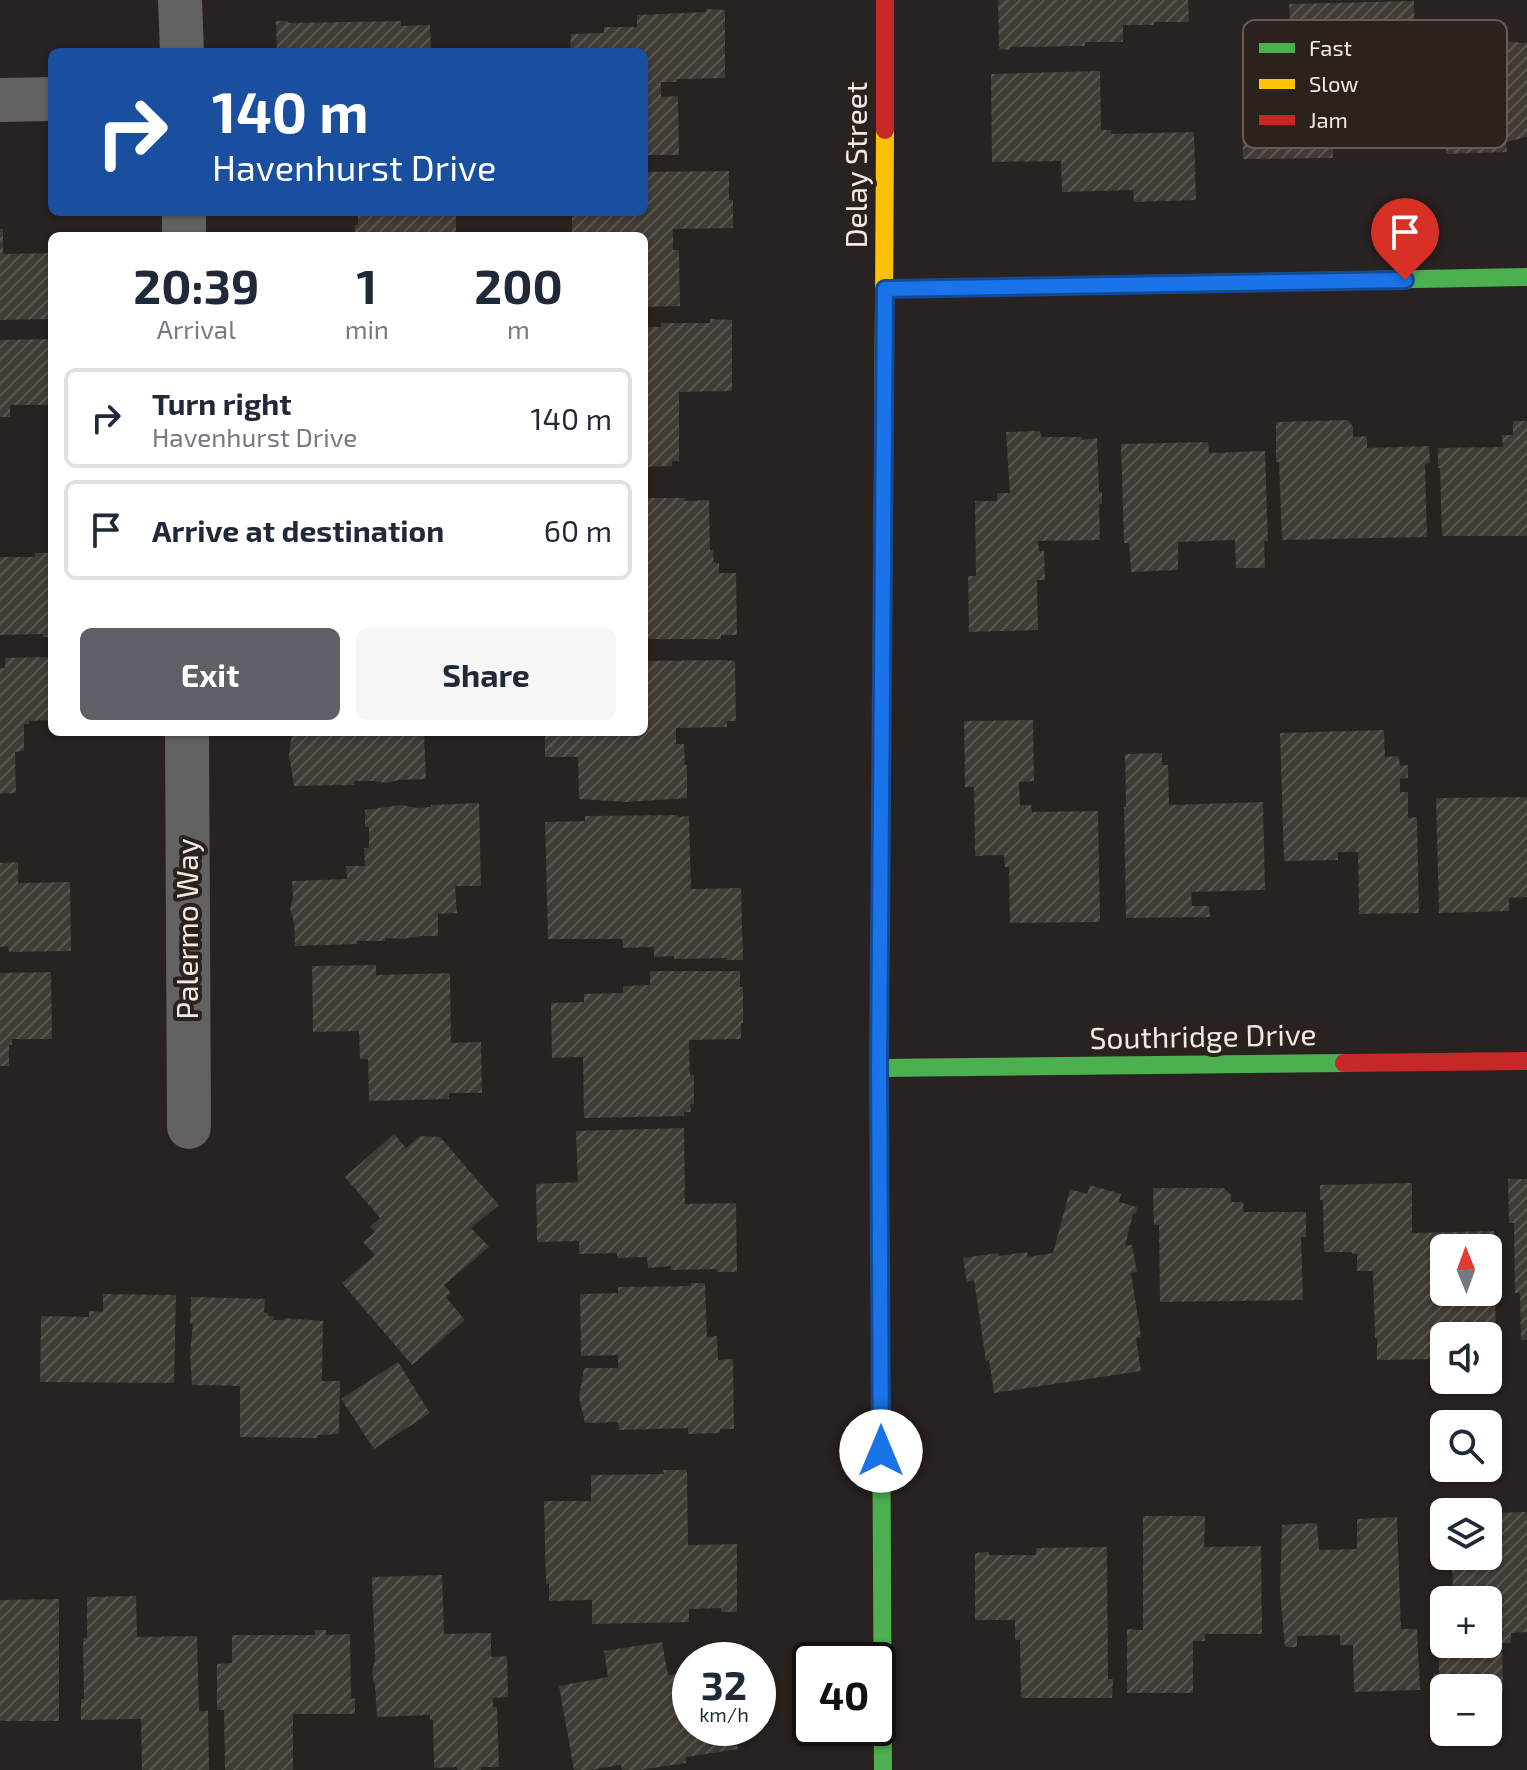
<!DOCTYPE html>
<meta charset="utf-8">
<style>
:root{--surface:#fff;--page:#f6f6f7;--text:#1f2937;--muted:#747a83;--line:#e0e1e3;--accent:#5e6067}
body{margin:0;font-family:"Exo 2",sans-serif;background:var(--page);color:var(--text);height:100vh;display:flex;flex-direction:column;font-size:30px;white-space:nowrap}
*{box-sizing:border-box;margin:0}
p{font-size:26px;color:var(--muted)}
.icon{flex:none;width:44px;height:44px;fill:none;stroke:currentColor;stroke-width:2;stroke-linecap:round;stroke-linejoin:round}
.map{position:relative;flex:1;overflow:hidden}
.drawer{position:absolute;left:48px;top:232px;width:600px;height:504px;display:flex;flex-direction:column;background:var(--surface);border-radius:12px;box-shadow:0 2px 6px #0004}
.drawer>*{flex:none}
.top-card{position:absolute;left:48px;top:48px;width:600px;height:168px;border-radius:12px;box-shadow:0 2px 6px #0004;background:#1a4fa0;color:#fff;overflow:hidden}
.needle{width:52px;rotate:359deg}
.tools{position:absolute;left:1430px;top:1234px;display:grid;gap:16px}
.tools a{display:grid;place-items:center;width:72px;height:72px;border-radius:12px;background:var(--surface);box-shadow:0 2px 6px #0004;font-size:40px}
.speed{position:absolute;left:672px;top:1642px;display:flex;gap:16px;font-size:40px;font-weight:700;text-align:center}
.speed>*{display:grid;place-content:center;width:104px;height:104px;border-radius:50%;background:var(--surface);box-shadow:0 2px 6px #0004;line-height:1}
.speed small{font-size:20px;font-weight:400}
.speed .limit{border:4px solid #111;border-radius:12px;background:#fff;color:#111}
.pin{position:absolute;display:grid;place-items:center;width:68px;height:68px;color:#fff;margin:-82px -34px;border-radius:50% 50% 50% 0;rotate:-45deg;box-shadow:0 0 8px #0007}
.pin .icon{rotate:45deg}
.me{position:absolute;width:88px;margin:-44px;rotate:0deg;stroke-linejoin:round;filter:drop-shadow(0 0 6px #0008)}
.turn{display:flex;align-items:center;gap:28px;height:168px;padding:0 32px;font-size:36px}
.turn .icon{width:104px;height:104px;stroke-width:2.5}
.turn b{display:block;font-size:56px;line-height:68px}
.eta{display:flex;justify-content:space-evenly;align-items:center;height:136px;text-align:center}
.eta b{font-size:48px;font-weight:700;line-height:56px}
.primary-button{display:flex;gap:16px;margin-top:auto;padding:16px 32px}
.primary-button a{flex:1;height:92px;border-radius:12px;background:var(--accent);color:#fff;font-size:32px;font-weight:700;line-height:92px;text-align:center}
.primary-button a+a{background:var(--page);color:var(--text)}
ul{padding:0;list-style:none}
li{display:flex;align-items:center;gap:24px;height:100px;margin:0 16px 12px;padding:0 16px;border:4px solid var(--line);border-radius:12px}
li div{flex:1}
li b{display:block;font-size:30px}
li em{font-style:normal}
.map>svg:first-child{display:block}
</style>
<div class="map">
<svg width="1527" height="1770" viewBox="0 0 1527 1770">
<defs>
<pattern id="building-hatch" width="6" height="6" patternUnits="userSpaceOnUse" patternTransform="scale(2)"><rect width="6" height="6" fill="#413b36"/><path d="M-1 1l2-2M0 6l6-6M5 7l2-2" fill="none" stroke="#5d5753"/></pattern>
</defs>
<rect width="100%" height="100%" fill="#282220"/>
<g fill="url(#building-hatch)" fill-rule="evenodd">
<path d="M 998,0 L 1188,0 L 1189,22 L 1154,22 L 1154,25 L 1123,25 L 1123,42 L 1085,42 L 1085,46 L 1010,47 L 1010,50 L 999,49 Z"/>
<path d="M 1414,1 L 1416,84 L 1413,84 L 1414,109 L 1332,110 L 1333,158 L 1243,159 L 1242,111 L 1245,111 L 1243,24 L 1290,22 L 1289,4 Z"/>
<path d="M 706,9 L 725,10 L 725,78 L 676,79 L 677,82 L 661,82 L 661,97 L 678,96 L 679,155 L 644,155 L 644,52 L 570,52 L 571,34 L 604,33 L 604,27 L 637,27 L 637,15 L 706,12 Z"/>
<path d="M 276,21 L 288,21 L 288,23 L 401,21 L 401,26 L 430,25 L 431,52 L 277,52 Z"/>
<path d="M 1485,40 L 1527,43 L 1527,137 L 1506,142 L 1507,152 L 1446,154 L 1445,126 L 1451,125 L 1448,47 Z"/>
<path d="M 1100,71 L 1101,130 L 1111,130 L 1111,134 L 1194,132 L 1196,200 L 1134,202 L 1133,190 L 1062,192 L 1061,161 L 992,162 L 991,74 Z"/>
<path d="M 729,171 L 729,200 L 733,200 L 733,228 L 673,229 L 673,250 L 679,250 L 680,306 L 644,307 L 644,236 L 572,236 L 572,212 L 644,212 L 644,172 Z"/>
<path d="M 358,212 L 456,212 L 456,233 L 427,234 L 427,236 L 355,236 L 355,225 L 358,225 Z"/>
<path d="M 0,229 L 3,229 L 3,254 L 52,253 L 52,319 L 0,320 Z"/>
<path d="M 710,319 L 732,320 L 732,391 L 679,392 L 679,461 L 672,461 L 672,466 L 644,467 L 644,327 L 661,327 L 661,323 L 710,323 Z"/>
<path d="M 52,339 L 52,405 L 10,405 L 10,417 L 0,417 L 0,340 Z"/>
<path d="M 1347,420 L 1353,426 L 1353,437 L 1367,436 L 1367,448 L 1429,446 L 1430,463 L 1425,464 L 1427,537 L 1282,540 L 1279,462 L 1276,462 L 1276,422 Z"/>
<path d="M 1513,421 L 1527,421 L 1527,536 L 1442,536 L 1440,468 L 1438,468 L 1438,448 L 1503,447 L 1502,435 L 1513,435 Z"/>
<path d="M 1040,431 L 1041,437 L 1082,437 L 1082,440 L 1097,438 L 1099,492 L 1102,492 L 1102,504 L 1099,504 L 1100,540 L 1038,541 L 1039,551 L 1044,551 L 1045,580 L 1037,580 L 1038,630 L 969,632 L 968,576 L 976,576 L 975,501 L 997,501 L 997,493 L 1010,493 L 1006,432 Z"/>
<path d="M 1208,442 L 1209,453 L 1265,451 L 1268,541 L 1264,541 L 1265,568 L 1236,568 L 1235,540 L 1178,542 L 1178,570 L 1131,572 L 1129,543 L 1124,543 L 1121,444 Z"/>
<path d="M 644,498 L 685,498 L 685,501 L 709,500 L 710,550 L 713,550 L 714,563 L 719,563 L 719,573 L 736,573 L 737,635 L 721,635 L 721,639 L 644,639 Z"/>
<path d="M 35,553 L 52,553 L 52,637 L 43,637 L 43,634 L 0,635 L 0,557 L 35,557 Z"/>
<path d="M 52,657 L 52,720 L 29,721 L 29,724 L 24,724 L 24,751 L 15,752 L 16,793 L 0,794 L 0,668 L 5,668 L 5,658 Z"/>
<path d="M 724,660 L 735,661 L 736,721 L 727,721 L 727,727 L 676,728 L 676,744 L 684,744 L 685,765 L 687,765 L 687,798 L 626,802 L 579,799 L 578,757 L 545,757 L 545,732 L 644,732 L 645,661 Z"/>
<path d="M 1033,720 L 1034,781 L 1019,782 L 1020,805 L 1031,805 L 1032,812 L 1098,811 L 1100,922 L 1010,923 L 1009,867 L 1005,867 L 1004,855 L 975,856 L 974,787 L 965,787 L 964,721 Z"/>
<path d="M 1384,730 L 1385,757 L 1399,756 L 1400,766 L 1408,765 L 1408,778 L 1400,779 L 1400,792 L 1408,792 L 1408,818 L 1417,817 L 1419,913 L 1359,914 L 1358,852 L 1338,852 L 1338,860 L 1284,861 L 1280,733 Z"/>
<path d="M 292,732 L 424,732 L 426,779 L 399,780 L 386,783 L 374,781 L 354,781 L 354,785 L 294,786 L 289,754 Z"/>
<path d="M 1162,753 L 1162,765 L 1168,765 L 1169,805 L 1263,802 L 1265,890 L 1191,892 L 1192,906 L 1209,906 L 1210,917 L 1126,918 L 1124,807 L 1126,807 L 1125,754 Z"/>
<path d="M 1527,797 L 1527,897 L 1509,898 L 1509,911 L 1439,913 L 1436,798 Z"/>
<path d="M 479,803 L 481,886 L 455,886 L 457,913 L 438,914 L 438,936 L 420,936 L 403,939 L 385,938 L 385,941 L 357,941 L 357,944 L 295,946 L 294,922 L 290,909 L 293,897 L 292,881 L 347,879 L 346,866 L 365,866 L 364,848 L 369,848 L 369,827 L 365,827 L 365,810 L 402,805 L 417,808 L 431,807 L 431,805 Z"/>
<path d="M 678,815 L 678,817 L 689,816 L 691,889 L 741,888 L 743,960 L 726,960 L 726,958 L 674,959 L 674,956 L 654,957 L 654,947 L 623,948 L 622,939 L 548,939 L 545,822 L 585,821 L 585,816 Z"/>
<path d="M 18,862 L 18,883 L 70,882 L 71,951 L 9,952 L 8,946 L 0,947 L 0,863 Z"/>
<path d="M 376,965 L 376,975 L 450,973 L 451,1043 L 481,1042 L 482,1093 L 449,1093 L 449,1099 L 369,1101 L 368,1059 L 360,1059 L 359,1031 L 313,1032 L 312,966 Z"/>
<path d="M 650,971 L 740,971 L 740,987 L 743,987 L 743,1023 L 741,1023 L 741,1039 L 689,1040 L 690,1075 L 694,1075 L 694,1104 L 690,1104 L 691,1112 L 684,1112 L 684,1116 L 584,1118 L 583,1057 L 552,1058 L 551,1003 L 584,1002 L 584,994 L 623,993 L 623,986 L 650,985 Z"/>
<path d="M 51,972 L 52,1039 L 12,1039 L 12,1045 L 9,1045 L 9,1066 L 0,1066 L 0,973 Z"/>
<path d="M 684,1128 L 685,1204 L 736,1203 L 737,1272 L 717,1272 L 717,1269 L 671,1270 L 671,1266 L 648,1268 L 647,1257 L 617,1258 L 617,1253 L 579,1254 L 579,1241 L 537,1242 L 536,1184 L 578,1182 L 576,1131 Z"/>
<path d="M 394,1134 L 406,1148 L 420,1136 L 440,1137 L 499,1205 L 471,1228 L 489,1247 L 444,1285 L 451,1293 L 446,1297 L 465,1320 L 412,1365 L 342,1283 L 375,1255 L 363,1242 L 375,1232 L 370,1227 L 380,1218 L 345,1177 Z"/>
<path d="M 1508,1179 L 1527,1179 L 1527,1340 L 1521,1340 L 1520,1293 L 1515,1293 L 1514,1223 L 1509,1223 Z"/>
<path d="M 1412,1183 L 1412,1233 L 1494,1231 L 1496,1335 L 1444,1336 L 1444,1359 L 1377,1360 L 1377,1338 L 1375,1338 L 1373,1271 L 1357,1271 L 1357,1254 L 1352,1254 L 1352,1252 L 1324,1252 L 1323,1200 L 1320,1200 L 1320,1185 ZM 1444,1248 L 1488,1248 L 1488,1292 L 1444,1292 Z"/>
<path d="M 1090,1185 L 1121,1194 L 1119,1202 L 1137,1207 L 1136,1214 L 1133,1214 L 1125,1246 L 1132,1245 L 1137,1272 L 1131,1273 L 1141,1337 L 1136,1338 L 1141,1371 L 994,1393 L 989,1360 L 986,1361 L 974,1280 L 967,1282 L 963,1258 L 998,1253 L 999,1256 L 1027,1252 L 1028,1257 L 1053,1253 L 1070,1189 L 1087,1194 Z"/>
<path d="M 1153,1188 L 1224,1188 L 1231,1195 L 1231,1202 L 1243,1202 L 1244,1212 L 1306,1212 L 1306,1237 L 1301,1237 L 1303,1300 L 1160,1302 L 1159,1225 L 1154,1225 Z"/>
<path d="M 691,1283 L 705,1283 L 707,1337 L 717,1336 L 718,1360 L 733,1359 L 734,1429 L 720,1429 L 720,1433 L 688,1434 L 688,1428 L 619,1430 L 618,1422 L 585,1423 L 579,1397 L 584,1368 L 618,1368 L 618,1355 L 581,1356 L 580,1294 L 618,1293 L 618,1287 L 691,1286 Z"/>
<path d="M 103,1294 L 176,1295 L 174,1383 L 40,1382 L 41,1316 L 89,1317 L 89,1311 L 103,1312 Z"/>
<path d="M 191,1297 L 265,1299 L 264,1312 L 268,1313 L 268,1316 L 274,1316 L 273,1320 L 284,1320 L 284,1318 L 323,1321 L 322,1381 L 340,1381 L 339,1434 L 318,1435 L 317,1438 L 240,1437 L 240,1386 L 192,1385 L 190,1353 L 193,1324 L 190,1324 Z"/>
<path d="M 398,1362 L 430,1413 L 374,1449 L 341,1399 Z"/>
<path d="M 663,1470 L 687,1470 L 688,1545 L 737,1544 L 737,1612 L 721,1612 L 721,1608 L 689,1609 L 689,1622 L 592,1624 L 592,1600 L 549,1601 L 549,1584 L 546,1584 L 544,1501 L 591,1501 L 591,1475 L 664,1474 Z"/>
<path d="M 1527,1512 L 1527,1632 L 1511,1633 L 1511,1643 L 1502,1643 L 1503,1691 L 1488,1692 L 1488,1688 L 1481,1688 L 1481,1686 L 1456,1687 L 1444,1688 L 1444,1692 L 1434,1693 L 1434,1674 L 1439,1674 L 1438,1629 L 1444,1629 L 1444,1644 L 1488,1644 L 1488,1600 L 1453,1600 L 1452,1556 L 1488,1556 L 1488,1513 Z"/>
<path d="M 1143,1516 L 1205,1516 L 1204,1547 L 1261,1546 L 1262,1634 L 1205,1634 L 1205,1641 L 1193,1641 L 1193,1693 L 1127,1693 L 1127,1629 L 1143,1630 Z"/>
<path d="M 1397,1517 L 1401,1629 L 1417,1629 L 1420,1690 L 1354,1692 L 1353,1645 L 1340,1645 L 1340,1635 L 1297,1636 L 1297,1647 L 1285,1647 L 1280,1592 L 1282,1525 L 1317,1523 L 1319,1550 L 1357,1549 L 1357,1519 Z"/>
<path d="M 1107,1547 L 1108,1679 L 1113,1679 L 1112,1698 L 1021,1698 L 1020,1640 L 1015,1640 L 1015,1620 L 975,1620 L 975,1553 L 989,1552 L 989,1555 L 1036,1555 L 1036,1548 Z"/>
<path d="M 442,1575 L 444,1634 L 491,1633 L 491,1657 L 507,1656 L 508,1697 L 493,1698 L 493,1707 L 497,1707 L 499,1767 L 481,1767 L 481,1770 L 457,1770 L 457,1767 L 434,1768 L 433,1720 L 430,1720 L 430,1715 L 377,1717 L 375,1686 L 372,1673 L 375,1660 L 372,1577 Z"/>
<path d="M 136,1596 L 137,1637 L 197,1636 L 199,1711 L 208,1711 L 209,1770 L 142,1770 L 141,1719 L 81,1720 L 81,1699 L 84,1699 L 83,1638 L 87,1638 L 87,1597 Z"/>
<path d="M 59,1599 L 59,1721 L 0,1721 L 0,1600 Z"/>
<path d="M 315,1630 L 326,1630 L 326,1635 L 350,1634 L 351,1699 L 355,1698 L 355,1714 L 293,1714 L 293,1770 L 225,1770 L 224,1710 L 217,1710 L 217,1664 L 232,1663 L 232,1635 L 315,1635 Z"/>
<path d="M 662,1642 L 668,1675 L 690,1672 L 690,1728 L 735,1728 L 738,1749 L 686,1757 L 686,1763 L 640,1770 L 622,1770 L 621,1765 L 590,1770 L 574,1770 L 559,1686 L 608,1677 L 604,1651 Z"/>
</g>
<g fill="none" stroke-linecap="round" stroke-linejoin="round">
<g stroke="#646261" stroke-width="44">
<path d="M 180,0 L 182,52"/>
<path d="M 0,100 L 52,99"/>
<path d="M 184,212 L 184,236"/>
<path d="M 187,732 L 189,1127"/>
</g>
<g stroke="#4caf50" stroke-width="18">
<path d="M 885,289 L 1527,277"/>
<path d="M 879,1068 L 1344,1063"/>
<path d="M 881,1373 L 883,1770"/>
</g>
<path stroke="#ffc107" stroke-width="18" d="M 881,821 L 885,130"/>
<g stroke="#c62828" stroke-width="18">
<path d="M 885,0 L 885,130"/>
<path d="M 1344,1063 L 1527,1061"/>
<path d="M 881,1373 L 879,1068 L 881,821"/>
</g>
</g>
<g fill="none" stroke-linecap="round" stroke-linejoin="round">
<g stroke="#114b97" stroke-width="20">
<path id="route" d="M 881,1451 L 879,1068 L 885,289 L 1405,280"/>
</g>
<use href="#route" stroke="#1a73e8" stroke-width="14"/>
</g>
<g text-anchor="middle" stroke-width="8" stroke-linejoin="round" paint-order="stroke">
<g font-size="30" fill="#f0e9e6" stroke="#2b211d">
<text transform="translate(857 165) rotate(-90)" y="10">Delay Street</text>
<text transform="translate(188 929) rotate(-90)" y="10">Palermo Way</text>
<text transform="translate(1203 1037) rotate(-1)" y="10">Southridge Drive</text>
</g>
</g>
<rect x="1243" y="20" width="264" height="128" rx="12" fill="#2b211d" stroke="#665d59" stroke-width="2"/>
<rect x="1259" y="43" width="36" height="10" fill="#4caf50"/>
<rect x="1259" y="79" width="36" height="10" fill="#ffc107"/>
<rect x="1259" y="115" width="36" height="10" fill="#c62828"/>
<g font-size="22" fill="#f0e9e6">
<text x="1309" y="56">Fast</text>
<text x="1309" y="92">Slow</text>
<text x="1309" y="128">Jam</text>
</g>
</svg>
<div class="tools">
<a><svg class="needle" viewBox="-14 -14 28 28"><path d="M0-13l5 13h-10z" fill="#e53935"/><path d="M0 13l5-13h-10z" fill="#747a83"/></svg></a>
<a><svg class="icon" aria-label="sound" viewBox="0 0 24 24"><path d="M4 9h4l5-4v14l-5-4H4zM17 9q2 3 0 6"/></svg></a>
<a><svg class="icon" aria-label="search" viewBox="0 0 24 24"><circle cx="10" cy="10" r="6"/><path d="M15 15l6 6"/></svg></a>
<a><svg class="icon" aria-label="layers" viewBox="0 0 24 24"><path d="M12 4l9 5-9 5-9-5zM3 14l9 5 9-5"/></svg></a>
<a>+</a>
<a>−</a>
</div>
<div class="speed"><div>32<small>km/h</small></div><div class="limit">40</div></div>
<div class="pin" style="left:1405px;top:280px;background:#d93025"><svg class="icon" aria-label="arrive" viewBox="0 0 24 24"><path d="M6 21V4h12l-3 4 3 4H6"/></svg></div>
<svg class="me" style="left:881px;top:1451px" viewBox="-20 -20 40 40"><circle r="19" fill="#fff"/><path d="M0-13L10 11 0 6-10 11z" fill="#1a73e8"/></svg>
<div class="top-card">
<div class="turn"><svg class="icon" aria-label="right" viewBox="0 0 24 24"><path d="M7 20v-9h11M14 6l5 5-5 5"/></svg><div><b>140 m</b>Havenhurst Drive</div></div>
</div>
<section class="drawer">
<div class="eta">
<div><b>20:39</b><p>Arrival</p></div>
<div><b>1</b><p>min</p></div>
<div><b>200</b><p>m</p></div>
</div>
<ul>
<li><svg class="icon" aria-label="right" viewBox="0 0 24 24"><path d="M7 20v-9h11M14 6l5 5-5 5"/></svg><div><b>Turn right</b><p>Havenhurst Drive</p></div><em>140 m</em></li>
<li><svg class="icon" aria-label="arrive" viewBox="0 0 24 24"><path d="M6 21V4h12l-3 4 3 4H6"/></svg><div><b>Arrive at destination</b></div><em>60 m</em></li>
</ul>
<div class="primary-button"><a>Exit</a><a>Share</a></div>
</section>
</div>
